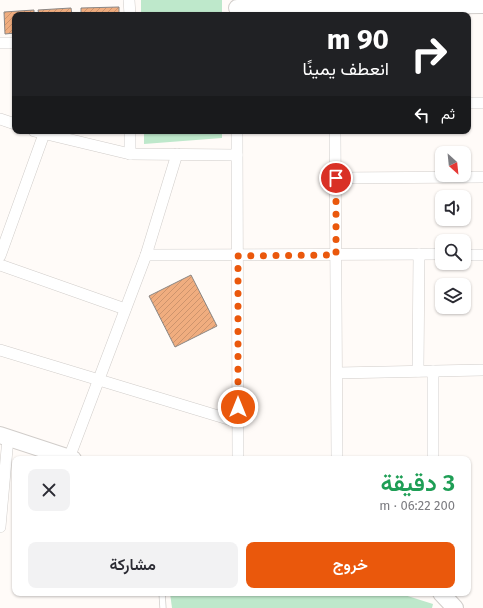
<!DOCTYPE html>
<html lang="ar">
<meta charset="utf-8">
<style>
:root{--surface:#fff;--page:#f2f2f3;--text:#2b2b33;--muted:#7c7c81;--accent:#ea580c}
body{margin:0;font-family:"Fira Sans",Vazirmatn,sans-serif;background:var(--page);color:var(--text);direction:rtl;height:100vh;display:flex;flex-direction:column;font-size:15px;white-space:nowrap}
*{box-sizing:border-box;margin:0}
p{font-size:13px;color:var(--muted)}
.icon{flex:none;width:22px;height:22px;fill:none;stroke:currentColor;stroke-width:2;stroke-linecap:round;stroke-linejoin:round}
.map{position:relative;flex:1;overflow:hidden;direction:ltr}
.panel{position:absolute;left:12px;top:456px;width:459px;height:140px;display:flex;flex-direction:column;background:var(--surface);border-radius:8px;box-shadow:0 1px 3px #0004;direction:rtl}
.panel>*{flex:none}
.hud{position:absolute;left:12px;top:12px;width:459px;height:122px;border-radius:8px;box-shadow:0 1px 3px #0004;direction:rtl;background:#202124;color:#fff;overflow:hidden}
.needle{width:26px;rotate:153deg}
.buttons{position:absolute;left:435px;top:146px;display:grid;gap:8px}
.buttons a{display:grid;place-items:center;width:36px;height:36px;border-radius:8px;background:var(--surface);box-shadow:0 1px 3px #0004;font-size:20px}
.pin{position:absolute;display:grid;place-items:center;width:34px;height:34px;color:#fff;margin:-17px;border:2px solid #fff;border-radius:50%;box-shadow:0 1px 4px #0007}
.me{position:absolute;width:44px;margin:-22px;rotate:0deg;stroke-linejoin:round;filter:drop-shadow(0 0 3px #0008)}
.turn{display:flex;align-items:center;gap:14px;height:84px;padding:0 16px;font-size:18px}
.turn .icon{width:52px;height:52px;stroke-width:2.5}
.turn b{display:block;font-size:28px;line-height:34px}
.then{display:flex;align-items:center;height:38px;padding:0 16px;background:#0003;gap:8px;font-size:15px}
.round{display:grid;place-items:center;flex:none;width:42px;height:42px;border-radius:8px;background:var(--page)}
.headline{display:flex;align-items:center;justify-content:space-between;height:68px;padding:0 16px}
h1{font-size:24px;font-weight:600;line-height:30px;color:#1e9e55}
.button{display:flex;gap:8px;margin-top:auto;padding:8px 16px}
.button a{flex:1;height:46px;border-radius:8px;background:var(--accent);color:#fff;font-size:16px;font-weight:600;line-height:46px;text-align:center}
.button a+a{background:var(--page);color:var(--text)}
.map>svg:first-child{display:block}
</style>
<div class="map">
<svg width="483" height="608" viewBox="0 0 483 608">
<defs>
<pattern id="building-hatch" width="6" height="6" patternUnits="userSpaceOnUse"><rect width="6" height="6" fill="#f0ad7f"/><path d="M-1 1l2-2M0 6l6-6M5 7l2-2" fill="none" stroke="#cd946d"/></pattern>
</defs>
<rect width="100%" height="100%" fill="#fffbf8"/>
<g fill="#bee8cb">
<rect x="141" y="0" width="81" height="15"/>
<path d="M 144,131 L 222,131 L 222,138 L 144,144 Z"/>
<path d="M 170,593 L 398,593 L 433,604 L 432,608 L 172,608 Z"/>
</g>
<g fill="url(#building-hatch)" stroke="#8b8785">
<path d="M 119,7 L 119,15 L 81,15 L 81,8 Z"/>
<path d="M 71,8 L 72,15 L 39,15 L 38,10 Z"/>
<path d="M 34,10 L 34,15 L 15,15 L 15,33 L 5,34 L 4,12 Z"/>
<path d="M 191,275 L 217,326 L 175,347 L 149,296 Z"/>
</g>
<g fill="none" stroke-linecap="round" stroke-linejoin="round">
<g stroke="#d1cdca" stroke-width="7">
<path id="lane" d="M 162,593 L 163,608"/>
</g>
<g stroke="#d1cdca" stroke-width="12">
<g id="street">
<path d="M 129,0 L 130,15"/>
<path d="M 0,43 L 15,43"/>
<path d="M 468,103 L 483,103"/>
<path d="M 0,119 L 15,124"/>
<path d="M 34,131 L 130,154 L 237,155"/>
<path d="M 130,131 L 130,154"/>
<path d="M 237,131 L 238,459"/>
<path d="M 335,131 L 337,459"/>
<path d="M 336,178 L 483,177"/>
<path d="M 146,255 L 442,254"/>
<path d="M 464,255 L 483,255"/>
<path d="M 0,256 L 44,134"/>
<path d="M 0,265 L 125,309"/>
<path d="M 0,350 L 238,422"/>
<path d="M 418,371 L 419,254"/>
<path d="M 433,371 L 433,459"/>
<path d="M 337,373 L 483,370"/>
<path d="M 69,458 L 146,255 L 177,154"/>
<path d="M 0,527 L 8,438"/>
</g>
</g>
<g stroke="#d1cdca" stroke-width="18">
<g id="secondary">
<path d="M 237,8 L 483,5"/>
<path d="M 0,435 L 73,459"/>
<path d="M 441,593 L 455,608"/>
</g>
</g>
<use href="#lane" stroke="#fff" stroke-width="5.5"/>
<use href="#street" stroke="#fff" stroke-width="11"/>
<use href="#secondary" stroke="#fff" stroke-width="16"/>
</g>
<g fill="none" stroke-linecap="round" stroke-linejoin="round">
<path stroke="#ea580c" stroke-width="7" stroke-dasharray="0 12.6" d="M 238,407 L 238,256 L 336,255 L 336,178"/>
</g>
</svg>
<div class="buttons">
<a><svg class="needle" viewBox="-14 -14 28 28"><path d="M0-13l5 13h-10z" fill="#e53935"/><path d="M0 13l5-13h-10z" fill="#7c7c81"/></svg></a>
<a><svg class="icon" aria-label="sound" viewBox="0 0 24 24"><path d="M4 9h4l5-4v14l-5-4H4zM17 9q2 3 0 6"/></svg></a>
<a><svg class="icon" aria-label="search" viewBox="0 0 24 24"><circle cx="10" cy="10" r="6"/><path d="M15 15l6 6"/></svg></a>
<a><svg class="icon" aria-label="layers" viewBox="0 0 24 24"><path d="M12 4l9 5-9 5-9-5zM3 14l9 5 9-5"/></svg></a>
</div>
<div class="pin" style="left:336px;top:178px;background:#d93025"><svg class="icon" aria-label="arrive" viewBox="0 0 24 24"><path d="M6 21V4h12l-3 4 3 4H6"/></svg></div>
<svg class="me" style="left:238px;top:407px" viewBox="-20 -20 40 40"><circle r="17" fill="#ea580c" stroke="#fff" stroke-width="3"/><path d="M0-11L8 9 0 5-8 9z" fill="#fff"/></svg>
<div class="hud">
<div class="turn"><svg class="icon" aria-label="right" viewBox="0 0 24 24"><path d="M7 20v-9h11M14 6l5 5-5 5"/></svg><div><b>90 m</b>انعطف يمينًا</div></div>
<div class="then">ثم<svg class="icon" aria-label="left" viewBox="0 0 24 24"><path d="M17 20v-9H6M10 6l-5 5 5 5"/></svg></div>
</div>
<section class="panel">
<div class="headline"><div><h1>3 دقيقة</h1><p>200 m · 06:22</p></div><a class="round"><svg class="icon" aria-label="close" viewBox="0 0 24 24"><path d="M6 6l12 12M18 6L6 18"/></svg></a></div>
<div class="button"><a>خروج</a><a>مشاركة</a></div>
</section>
</div>
